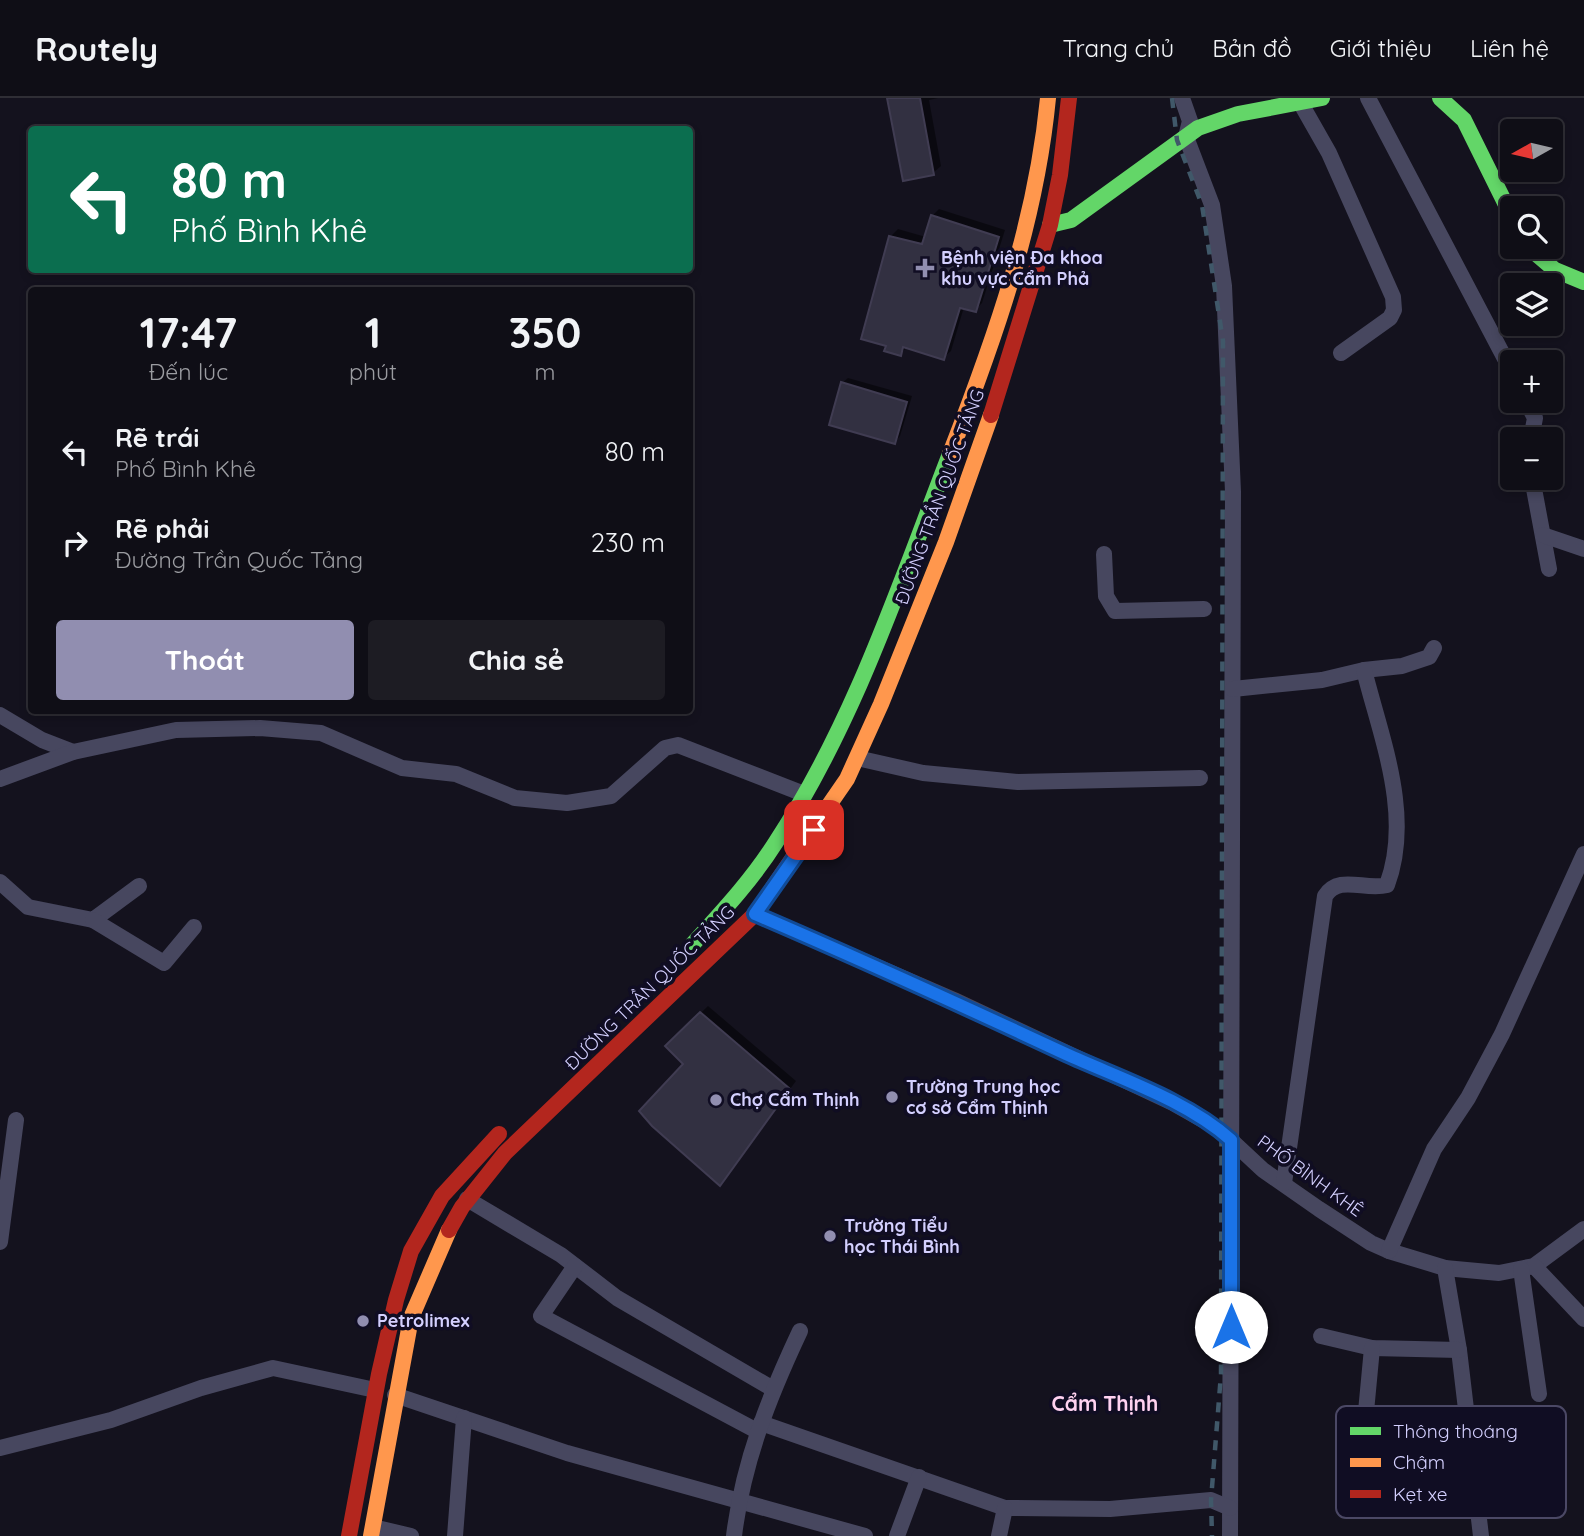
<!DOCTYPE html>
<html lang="vi">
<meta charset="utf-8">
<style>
:root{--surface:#0f0e16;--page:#1d1c23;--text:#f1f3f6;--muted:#9b9ca1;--line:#2f2e35;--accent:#918eb0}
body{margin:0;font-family:Quicksand,sans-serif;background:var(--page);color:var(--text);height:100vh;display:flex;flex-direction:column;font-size:26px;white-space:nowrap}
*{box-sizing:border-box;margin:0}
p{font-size:23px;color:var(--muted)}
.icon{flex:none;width:38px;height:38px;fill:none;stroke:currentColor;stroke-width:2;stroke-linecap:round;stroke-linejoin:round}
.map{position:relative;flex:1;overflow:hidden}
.sheet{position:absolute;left:28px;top:189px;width:665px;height:427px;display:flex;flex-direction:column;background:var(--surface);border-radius:7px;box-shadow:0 4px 10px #0003,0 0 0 2px var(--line)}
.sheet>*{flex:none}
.banner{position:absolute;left:28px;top:28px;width:665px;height:147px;border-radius:7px;box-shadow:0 4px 10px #0003,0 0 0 2px var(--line);background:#0b6e4f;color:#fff;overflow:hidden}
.needle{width:46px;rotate:262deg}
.tools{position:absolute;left:1500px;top:21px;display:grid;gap:14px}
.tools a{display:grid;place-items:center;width:63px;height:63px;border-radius:7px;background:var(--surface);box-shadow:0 4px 10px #0003,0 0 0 2px var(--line);font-size:35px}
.pin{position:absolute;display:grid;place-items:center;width:60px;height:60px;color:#fff;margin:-30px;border-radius:14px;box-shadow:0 4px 10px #0006}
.me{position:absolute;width:77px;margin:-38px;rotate:0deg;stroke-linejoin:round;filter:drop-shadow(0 0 5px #0008)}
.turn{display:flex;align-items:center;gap:24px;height:147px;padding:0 28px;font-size:32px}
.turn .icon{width:91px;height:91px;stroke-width:2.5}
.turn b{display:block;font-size:49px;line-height:60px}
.eta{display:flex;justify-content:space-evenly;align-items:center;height:119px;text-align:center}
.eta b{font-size:42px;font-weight:700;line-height:49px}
.button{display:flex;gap:14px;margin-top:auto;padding:14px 28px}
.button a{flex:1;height:80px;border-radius:7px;background:var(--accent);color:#fff;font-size:28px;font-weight:700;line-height:80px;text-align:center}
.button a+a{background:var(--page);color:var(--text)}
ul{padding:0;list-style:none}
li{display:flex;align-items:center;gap:21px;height:91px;padding:0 28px}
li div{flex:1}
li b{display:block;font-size:26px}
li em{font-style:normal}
header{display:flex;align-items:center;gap:42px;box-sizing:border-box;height:98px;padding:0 35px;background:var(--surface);border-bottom:2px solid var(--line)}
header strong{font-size:33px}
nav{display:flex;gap:38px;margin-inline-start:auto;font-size:24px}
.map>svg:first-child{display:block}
</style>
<header>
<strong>Routely</strong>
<nav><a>Trang chủ</a><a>Bản đồ</a><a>Giới thiệu</a><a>Liên hệ</a></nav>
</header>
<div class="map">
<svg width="1584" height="1438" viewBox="0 0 1584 1438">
<rect width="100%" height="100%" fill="#14121e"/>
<g fill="#0007">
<path d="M 889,0 L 938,0 L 929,2 L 941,68 L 933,75 Z"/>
<path d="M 939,111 L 1005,132 L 982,205 L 975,212 L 964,209 L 951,253 L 943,260 L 907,249 L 900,256 L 891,138 L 898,131 L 926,139 L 932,118 Z"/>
<path d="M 848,280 L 912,298 L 900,338 L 895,344 L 842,285 Z"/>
<path d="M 708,908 L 796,983 L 720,1085 L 685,966 L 667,948 Z"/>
</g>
<g fill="#323041" stroke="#403c52" stroke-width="2">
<path d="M 887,0 L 920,0 L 934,77 L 903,83 Z"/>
<path d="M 931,117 L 999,139 L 976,214 L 960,210 L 944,262 L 903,249 L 901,258 L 884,253 L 886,248 L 861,241 L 889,138 L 922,146 Z"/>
<path d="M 841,284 L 907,304 L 895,346 L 829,327 Z"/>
<path d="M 700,914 L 790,991 L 720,1088 L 652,1028 L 639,1013 L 683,966 L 665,948 Z"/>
</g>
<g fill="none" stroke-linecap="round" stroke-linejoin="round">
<g stroke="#47475f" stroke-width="16">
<path d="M 1182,0 L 1190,23 L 1186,39 L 1212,107 L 1224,188 L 1233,394 L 1230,1438"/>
<path d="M 1368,0 L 1512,274"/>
<path d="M 1300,4 L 1329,55 L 1393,199 L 1394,212 L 1390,220 L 1341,255"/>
<path d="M 1526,303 L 1535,320 L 1531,341"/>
<path d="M 1532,380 L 1549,471"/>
<path d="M 1543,437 L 1584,451"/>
<path d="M 1104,456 L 1106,498 L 1115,513 L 1204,511"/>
<path d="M 1233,591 L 1322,582 L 1364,572 L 1402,568 L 1429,559 L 1434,550"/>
<path d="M 0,617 L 42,642 L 73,654"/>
<path d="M 857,660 L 923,675 L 1018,684 L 1200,680"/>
<path d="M 0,681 L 73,654 L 176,632 L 260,630 L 321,635 L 402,670 L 456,676 L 515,700 L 567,705 L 611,698 L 665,650 L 678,647 L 804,696"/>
<path d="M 0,784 L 28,809 L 93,822 L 139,788"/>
<path d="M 755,816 L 954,902 L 1173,1005 L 1219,1031 L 1263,1072 L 1319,1111 L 1371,1145 L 1389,1153 L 1445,1170 L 1499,1175 L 1534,1168 L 1584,1131"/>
<path d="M 93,822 L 164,865 L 194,829"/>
<path d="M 1284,1085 L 1325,798 C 1339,776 1365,793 1387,787 C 1413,717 1381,640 1364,572"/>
<path d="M 467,1101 L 561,1157 L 617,1200 L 773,1291"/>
<path d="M 0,1144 L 16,1022"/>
<path d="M 1389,1153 L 1434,1051 L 1468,1000 L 1502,936 L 1584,756"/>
<path d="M 575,1168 L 541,1218 L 757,1333"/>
<path d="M 1534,1168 L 1584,1221"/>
<path d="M 1445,1170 L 1459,1252 L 1481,1438"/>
<path d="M 1521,1171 L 1539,1296"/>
<path d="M 1321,1238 L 1372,1250 L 1459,1252"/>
<path d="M 395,1297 L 567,1355 L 865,1438"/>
<path d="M 761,1325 L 1005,1410 L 1110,1411 L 1211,1402 L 1230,1410"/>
<path d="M 0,1350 L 111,1322 L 201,1290 L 273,1270 L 375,1292"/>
<path d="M 1362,1356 L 1372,1250"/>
<path d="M 373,1429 L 411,1438"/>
<path d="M 455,1438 L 464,1320"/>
<path d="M 734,1438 C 743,1364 769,1299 800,1233"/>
<path d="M 897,1438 L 919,1379"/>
<path d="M 999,1438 L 1005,1410"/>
</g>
<g stroke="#63d668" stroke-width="16">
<path d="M 1440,0 L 1464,22 L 1512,119"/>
<path d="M 1050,127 L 1071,122 L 1198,30 L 1238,16 L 1322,0"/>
<path d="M 1528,149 L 1555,172 L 1584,184"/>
<path d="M 692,847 C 722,814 752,782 776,744 C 854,625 899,488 950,356"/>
</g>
<g stroke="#ff974d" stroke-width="16">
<path d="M 950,356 C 995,240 1036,125 1048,0"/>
<path d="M 807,739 L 847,681 L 881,606 L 946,444 L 991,317"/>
<path d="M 371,1438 L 411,1220 L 449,1132"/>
</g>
<g stroke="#b3261e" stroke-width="16">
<path d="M 991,317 L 1050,127 L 1060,77 L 1069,0"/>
<path d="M 449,1132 L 462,1109 L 505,1055 L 755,816 L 807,739"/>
<path d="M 349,1438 L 379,1276 L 396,1202 L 411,1153 L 442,1098 L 499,1036"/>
</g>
<path stroke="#405869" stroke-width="4.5" stroke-dasharray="10 9" stroke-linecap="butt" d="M 1172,0 L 1177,42 L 1202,107 L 1223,243 L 1221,1276 L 1211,1402 L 1212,1438"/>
</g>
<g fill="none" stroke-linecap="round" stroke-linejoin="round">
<g stroke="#114b97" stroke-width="18">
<path id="route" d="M 814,732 L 755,816 C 860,861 963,908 1066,956 C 1121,981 1186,1002 1231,1042 L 1231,1229"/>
</g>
<use href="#route" stroke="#1a73e8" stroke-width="12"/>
</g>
<g fill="#918eb0" stroke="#100d23" stroke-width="2.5">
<path d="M921.5 159.5h7v7h7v7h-7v7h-7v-7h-7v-7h7z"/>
<circle cx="892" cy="999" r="7"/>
<circle cx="716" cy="1002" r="7"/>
<circle cx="830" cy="1138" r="7"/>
<circle cx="363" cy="1223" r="7"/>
</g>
<g text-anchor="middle" stroke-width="7" stroke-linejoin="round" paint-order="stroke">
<g font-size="18" font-weight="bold" fill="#d4d0ff" stroke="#100d23" text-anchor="start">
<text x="941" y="166">Bệnh viện Đa khoa<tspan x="941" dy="21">khu vực Cẩm Phả</tspan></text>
<text x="906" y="995">Trường Trung học<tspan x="906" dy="21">cơ sở Cẩm Thịnh</tspan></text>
<text x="730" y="1008">Chợ Cẩm Thịnh</text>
<text x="844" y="1134">Trường Tiểu<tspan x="844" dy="21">học Thái Bình</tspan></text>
<text x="377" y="1229">Petrolimex</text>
</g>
<g font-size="18" fill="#d4d0ff" stroke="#100d23">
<text transform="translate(940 399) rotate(-70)" y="6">ĐƯỜNG TRẦN QUỐC TẢNG</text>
<text transform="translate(650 890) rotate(-44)" y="6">ĐƯỜNG TRẦN QUỐC TẢNG</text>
<text transform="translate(1310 1078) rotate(36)" y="6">PHỐ BÌNH KHÊ</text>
</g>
<g font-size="21" font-weight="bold" fill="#ffd2f0" stroke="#100d23">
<text x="1105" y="1313">Cẩm Thịnh</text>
</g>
</g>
<rect x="1336" y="1308" width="230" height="112" rx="10" fill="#100d23" stroke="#4b4865" stroke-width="2"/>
<rect x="1350" y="1329" width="31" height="8" fill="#63d668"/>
<rect x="1350" y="1360" width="31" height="9" fill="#ff974d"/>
<rect x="1350" y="1392" width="31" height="8" fill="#b3261e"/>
<g font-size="19" fill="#d4d0ff">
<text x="1393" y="1340">Thông thoáng</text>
<text x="1393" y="1371">Chậm</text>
<text x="1393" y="1403">Kẹt xe</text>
</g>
</svg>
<div class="tools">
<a><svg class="needle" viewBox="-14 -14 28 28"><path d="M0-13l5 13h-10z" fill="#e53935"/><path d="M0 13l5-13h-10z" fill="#9b9ca1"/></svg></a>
<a><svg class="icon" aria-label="search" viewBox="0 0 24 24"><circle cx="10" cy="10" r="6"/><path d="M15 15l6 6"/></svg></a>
<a><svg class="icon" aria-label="layers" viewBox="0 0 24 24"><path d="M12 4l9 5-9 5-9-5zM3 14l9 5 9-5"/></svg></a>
<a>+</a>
<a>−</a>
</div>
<div class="pin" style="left:814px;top:732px;background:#d93025"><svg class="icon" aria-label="arrive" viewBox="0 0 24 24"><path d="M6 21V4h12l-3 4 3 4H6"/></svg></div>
<svg class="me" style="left:1231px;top:1229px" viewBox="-20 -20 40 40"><circle r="19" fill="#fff"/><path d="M0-13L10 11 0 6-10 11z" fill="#1a73e8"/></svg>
<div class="banner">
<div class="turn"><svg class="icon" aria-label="left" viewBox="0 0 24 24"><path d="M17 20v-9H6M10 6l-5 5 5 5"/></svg><div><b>80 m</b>Phố Bình Khê</div></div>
</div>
<section class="sheet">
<div class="eta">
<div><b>17:47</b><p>Đến lúc</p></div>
<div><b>1</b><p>phút</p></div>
<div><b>350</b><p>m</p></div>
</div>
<ul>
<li><svg class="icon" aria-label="left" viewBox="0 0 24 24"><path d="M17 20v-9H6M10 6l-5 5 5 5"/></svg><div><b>Rẽ trái</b><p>Phố Bình Khê</p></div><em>80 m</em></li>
<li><svg class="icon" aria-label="right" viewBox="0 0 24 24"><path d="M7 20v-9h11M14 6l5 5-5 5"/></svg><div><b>Rẽ phải</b><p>Đường Trần Quốc Tảng</p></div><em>230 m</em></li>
</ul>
<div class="button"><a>Thoát</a><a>Chia sẻ</a></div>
</section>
</div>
